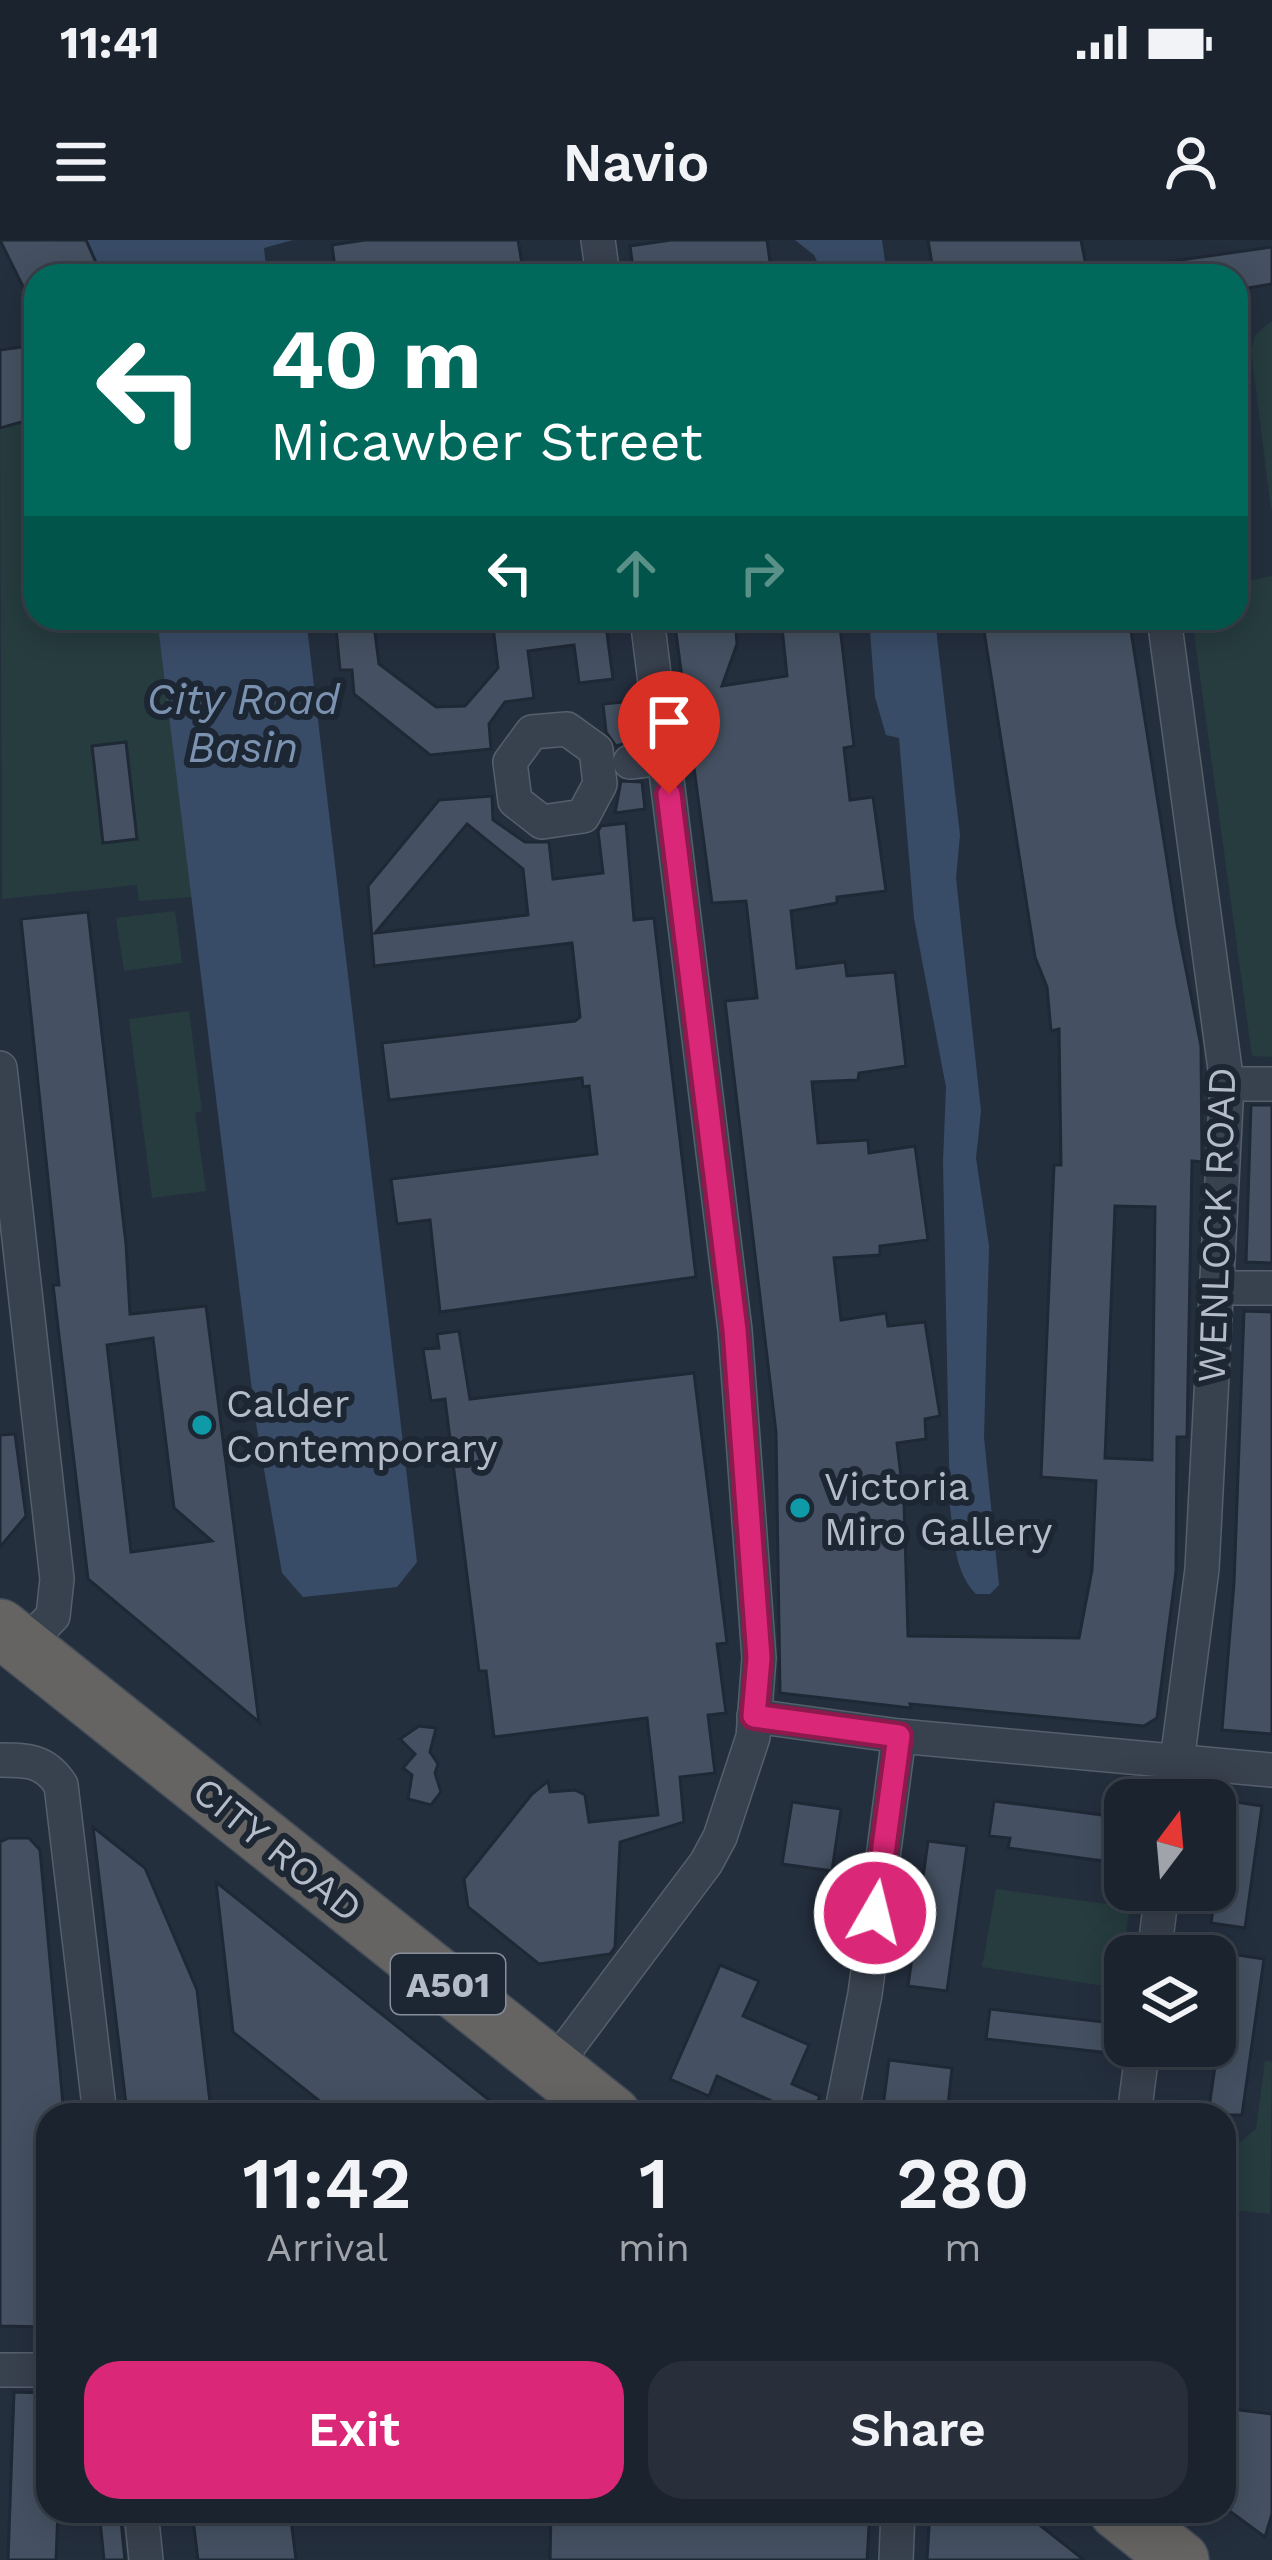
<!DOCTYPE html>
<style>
:root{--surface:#1b232e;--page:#282f3a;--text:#f1f3f6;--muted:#a0a4aa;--line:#39404a;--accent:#db2777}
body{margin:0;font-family:"Work Sans",sans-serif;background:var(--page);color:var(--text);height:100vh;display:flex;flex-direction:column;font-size:45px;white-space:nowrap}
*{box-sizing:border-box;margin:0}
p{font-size:39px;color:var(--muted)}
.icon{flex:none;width:66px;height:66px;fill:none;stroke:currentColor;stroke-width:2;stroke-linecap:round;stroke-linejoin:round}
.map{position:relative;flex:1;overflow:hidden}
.panel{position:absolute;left:36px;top:1863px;width:1200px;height:420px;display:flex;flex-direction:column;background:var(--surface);border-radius:36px;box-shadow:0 6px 30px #0003,0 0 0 3px var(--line)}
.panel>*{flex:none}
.guide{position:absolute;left:24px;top:24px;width:1224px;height:366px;border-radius:36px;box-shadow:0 6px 30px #0003,0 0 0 3px var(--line);background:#00695c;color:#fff;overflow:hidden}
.needle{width:78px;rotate:16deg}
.controls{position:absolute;left:1104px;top:1539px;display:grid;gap:24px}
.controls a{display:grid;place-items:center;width:132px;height:132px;border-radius:24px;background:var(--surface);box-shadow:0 6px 30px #0003,0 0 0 3px var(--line);font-size:60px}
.pin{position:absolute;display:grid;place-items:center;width:102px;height:102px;color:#fff;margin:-123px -51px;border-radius:50% 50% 50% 0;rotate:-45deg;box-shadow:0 0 12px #0007}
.pin .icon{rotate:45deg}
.me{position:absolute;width:132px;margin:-66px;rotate:8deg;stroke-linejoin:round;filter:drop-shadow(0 0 9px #0008)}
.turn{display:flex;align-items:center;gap:42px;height:252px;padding:0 48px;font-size:54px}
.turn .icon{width:156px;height:156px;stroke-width:2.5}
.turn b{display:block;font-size:84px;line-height:102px}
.lanes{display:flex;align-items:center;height:114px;padding:0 48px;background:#0003;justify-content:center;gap:60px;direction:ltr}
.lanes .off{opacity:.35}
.eta{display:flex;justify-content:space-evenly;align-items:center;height:204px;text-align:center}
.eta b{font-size:72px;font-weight:600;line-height:84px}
.action{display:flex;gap:24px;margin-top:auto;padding:24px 48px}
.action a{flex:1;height:138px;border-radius:36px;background:var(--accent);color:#fff;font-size:48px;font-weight:600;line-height:138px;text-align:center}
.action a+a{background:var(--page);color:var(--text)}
.status{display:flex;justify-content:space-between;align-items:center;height:84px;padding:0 60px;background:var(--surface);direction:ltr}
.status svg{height:33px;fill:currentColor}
header{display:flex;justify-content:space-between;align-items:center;height:156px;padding:0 48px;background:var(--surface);font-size:54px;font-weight:600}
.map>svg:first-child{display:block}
</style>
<div class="status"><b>11:41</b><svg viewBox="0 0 49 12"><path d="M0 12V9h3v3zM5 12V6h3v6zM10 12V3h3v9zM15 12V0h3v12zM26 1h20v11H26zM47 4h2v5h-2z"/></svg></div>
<header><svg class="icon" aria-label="menu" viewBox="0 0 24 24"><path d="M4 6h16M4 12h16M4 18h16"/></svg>Navio<svg class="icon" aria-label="person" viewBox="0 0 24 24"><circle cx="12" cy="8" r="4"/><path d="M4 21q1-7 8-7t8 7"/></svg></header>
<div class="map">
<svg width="1272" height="2320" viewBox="0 0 1272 2320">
<rect width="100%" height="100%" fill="#242f3e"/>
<g fill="#263c3f">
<path d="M 1272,81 L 1272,269 L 1271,269 L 1251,111 L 1255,95 Z"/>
<path d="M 36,178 L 36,378 L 157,378 L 193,657 L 139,661 L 137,645 L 2,659 L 0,188 Z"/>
<path d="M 1272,336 L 1272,817 L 1252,816 L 1192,378 L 1236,378 L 1236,343 Z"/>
<path d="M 175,671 L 182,723 L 124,731 L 116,678 Z"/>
<path d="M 189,771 L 202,871 L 195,873 L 206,951 L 152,958 L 129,779 Z"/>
<path d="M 996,1649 L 1130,1667 L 1117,1748 L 982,1727 Z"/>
<path d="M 1265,1821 L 1272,1822 L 1270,1974 L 1226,1969 L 1234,1907 L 1256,1889 Z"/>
</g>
<g fill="#394c67">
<path d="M 86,0 L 293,0 L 264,8 L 267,36 L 102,36 Z"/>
<path d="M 795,0 L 882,0 L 887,36 L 824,36 L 814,15 Z"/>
<path d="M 157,378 L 306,378 L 417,1322 L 397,1347 L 303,1357 L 282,1333 L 256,1183 Z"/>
<path d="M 869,378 L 935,378 L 938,406 L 960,595 L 956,638 L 981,871 L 976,918 L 989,1006 L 984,1198 L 999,1345 L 990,1354 L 976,1354 C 954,1332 954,1296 950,1267 L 943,922 L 946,847 L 914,678 L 899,498 L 886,495 L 875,457 Z"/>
</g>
<g fill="#455162" stroke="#1f2835" stroke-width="3" fill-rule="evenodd">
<path d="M 0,0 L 86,0 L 102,36 L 36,36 L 36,73 Z"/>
<path d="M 365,0 L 518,0 L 524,36 L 336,36 L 332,5 Z"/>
<path d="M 671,0 L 767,0 L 772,36 L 634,36 L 630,6 Z"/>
<path d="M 928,0 L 1081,0 L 1086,26 L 1054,31 L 1055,36 L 934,36 Z"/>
<path d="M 1272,7 L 1272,44 L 1236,50 L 1236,36 L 1167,36 L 1166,22 Z"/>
<path d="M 36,105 L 36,178 L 0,188 L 0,110 Z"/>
<path d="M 335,378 L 373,378 L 379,424 L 436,467 L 465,466 L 498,428 L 492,378 L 605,378 L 613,439 L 579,443 L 574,405 L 528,411 L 534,458 L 505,462 L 489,484 L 491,509 L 430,515 L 354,454 L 352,430 L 340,430 Z"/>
<path d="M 674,378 L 735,378 L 737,404 L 722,446 L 787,436 L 781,378 L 839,378 L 854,506 L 844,508 L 850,560 L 873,557 L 886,651 L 837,657 L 837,663 L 791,671 L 797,728 L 845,722 L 847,736 L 895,732 L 906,826 L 859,833 L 858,840 L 812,842 L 818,903 L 868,900 L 869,913 L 915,906 L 928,1000 L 880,1006 L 880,1015 L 834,1018 L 841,1080 L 886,1073 L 888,1086 L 925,1082 L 940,1176 L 925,1179 L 926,1199 L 897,1203 L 904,1262 L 908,1396 L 1079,1398 L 1092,1330 L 1096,1241 L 1041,1237 L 1054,925 L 1061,925 L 1059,789 L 1051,791 L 1047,747 L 1035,717 L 982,378 L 1129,378 L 1177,684 L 1201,806 L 1202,922 L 1192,921 L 1187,1197 L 1177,1197 L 1176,1331 L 1157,1478 L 1144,1486 L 910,1464 L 911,1468 L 780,1453 L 776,1192 L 725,761 L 757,758 L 746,661 L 712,663 ZM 1115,966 L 1155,967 L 1152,1220 L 1105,1218 Z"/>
<path d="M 633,461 L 637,500 L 616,506 L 606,492 L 603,464 Z"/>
<path d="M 126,502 L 137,599 L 103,603 L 92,506 Z"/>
<path d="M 621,541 L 642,542 L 645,569 L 615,573 Z"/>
<path d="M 492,556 L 493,580 L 525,602 L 549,602 L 553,639 L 603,633 L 598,591 L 601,586 L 626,583 L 634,680 L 654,678 L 696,1037 L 440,1072 L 430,980 L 397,984 L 391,939 L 597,914 L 589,846 L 583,847 L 582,838 L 389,860 L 382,803 L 575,781 L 580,777 L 572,703 L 374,726 L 368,646 L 439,560 ZM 467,584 L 523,629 L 528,675 L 375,693 Z"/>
<path d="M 88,672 L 126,1004 L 130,1074 L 206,1066 L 259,1482 L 88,1339 L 53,1045 L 59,1045 L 21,679 ZM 153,1098 L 174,1268 L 212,1301 L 131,1312 L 107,1105 Z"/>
<path d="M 1251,865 L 1272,865 L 1272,1023 L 1246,1022 Z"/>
<path d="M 1244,1071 L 1272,1072 L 1272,1494 L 1222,1490 L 1234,1343 Z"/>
<path d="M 459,1091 L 470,1159 L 694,1133 L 727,1403 L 717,1404 L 726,1473 L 708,1475 L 715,1533 L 680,1537 L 684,1582 L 620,1602 L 615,1707 L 610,1714 L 539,1724 L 468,1667 L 464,1639 L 532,1554 L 548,1541 L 550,1552 L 575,1550 L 585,1555 L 589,1582 L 658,1575 L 647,1478 L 494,1497 L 486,1431 L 479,1431 L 445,1159 L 431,1161 L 423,1109 L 439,1108 L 437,1094 Z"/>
<path d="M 15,1194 L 26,1276 L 0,1307 L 0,1195 Z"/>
<path d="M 419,1486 L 436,1488 L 430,1512 L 438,1524 L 435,1533 L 441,1552 L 431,1565 L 408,1559 L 412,1535 L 403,1528 L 415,1514 L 400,1499 Z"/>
<path d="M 994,1561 L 1125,1578 L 1125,1624 L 1008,1608 L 1010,1598 L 989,1596 Z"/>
<path d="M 1229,1561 L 1262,1566 L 1245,1688 L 1211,1683 Z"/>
<path d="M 792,1562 L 841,1569 L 832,1631 L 782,1624 Z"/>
<path d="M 93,1587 L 145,1628 L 197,1750 L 210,1862 L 201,1863 L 202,1875 L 127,1872 Z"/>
<path d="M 9,1598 L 29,1598 L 40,1610 L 64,1875 L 48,1875 L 48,2087 L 0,2086 L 0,1602 Z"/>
<path d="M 928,1601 L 967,1606 L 947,1751 L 908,1746 Z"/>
<path d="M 216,1642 L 409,1796 L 508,1875 L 337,1875 L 233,1792 Z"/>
<path d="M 1231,1714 L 1264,1719 L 1242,1875 L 1208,1875 Z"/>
<path d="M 720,1725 L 759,1741 L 743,1776 L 809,1805 L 792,1844 L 820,1856 L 812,1875 L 787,1875 L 789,1869 L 717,1836 L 709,1856 L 670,1839 Z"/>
<path d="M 990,1769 L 1113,1783 L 1110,1813 L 986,1799 Z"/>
<path d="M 889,1820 L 952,1828 L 947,1875 L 882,1875 Z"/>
<path d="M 14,2152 L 48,2153 L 48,2271 L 58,2271 L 56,2320 L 8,2320 Z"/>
<path d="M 1224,2168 L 1272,2174 L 1272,2274 L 1265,2297 L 1224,2267 Z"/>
<path d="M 99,2271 L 120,2271 L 125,2320 L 104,2320 Z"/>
<path d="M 192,2271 L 290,2271 L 296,2320 L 198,2320 Z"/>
<path d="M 551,2271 L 870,2271 L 867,2320 L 550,2320 Z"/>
<path d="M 930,2271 L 1022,2271 L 1084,2320 L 927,2320 Z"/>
</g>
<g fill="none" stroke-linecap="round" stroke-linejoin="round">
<g stroke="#565f6c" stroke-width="36">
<g id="minor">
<path d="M 598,0 L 603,36"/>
<path d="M 1164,378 L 1227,844 L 1202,1329 L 1172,1560"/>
<path d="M 567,489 L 596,510 L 600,544 L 583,576 L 542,582 L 515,561 L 510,522 L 532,492 Z"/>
<path d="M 630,522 L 664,518"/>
<path d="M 0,828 L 57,1339 L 53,1376 L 23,1407"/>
<path d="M 1227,844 L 1272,844"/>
<path d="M 1216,1048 L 1272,1048"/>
<path d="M 754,1476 L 899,1496 L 1272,1530"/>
<path d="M 0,1520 C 27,1520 45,1520 61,1545 L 100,1875"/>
<path d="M 1154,1716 L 1162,1650"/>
<path d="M 552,1828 L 706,1623 L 720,1597 L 753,1497 L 759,1418 L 735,1090 L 647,378"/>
<path d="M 841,1875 L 865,1754 L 899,1496"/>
<path d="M 1134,1875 L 1143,1806"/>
<path d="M 0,2130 L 48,2130"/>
<path d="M 141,2271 L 146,2320"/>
<path d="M 896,2320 L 898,2271"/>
</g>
</g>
<g stroke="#434c59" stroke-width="60">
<g id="trunk">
<path d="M 0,1388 L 612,1875"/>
<path d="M 1118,2271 L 1180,2320"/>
</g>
</g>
<use href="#minor" stroke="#38414e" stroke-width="33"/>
<use href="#trunk" stroke="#656462" stroke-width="57"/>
</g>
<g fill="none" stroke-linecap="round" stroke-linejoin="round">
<g stroke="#8e194d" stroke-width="30">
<path id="route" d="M 669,554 L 735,1090 L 759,1418 L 754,1476 L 899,1496 L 875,1673"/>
</g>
<use href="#route" stroke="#db2777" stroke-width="21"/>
</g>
<g fill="#0f9aa8" stroke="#1d2633" stroke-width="4.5">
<circle cx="202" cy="1185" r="12"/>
<circle cx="800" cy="1268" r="12"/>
</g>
<g text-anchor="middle" stroke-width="12" stroke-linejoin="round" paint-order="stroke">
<rect fill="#1d2633" stroke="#878f9c" stroke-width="3" x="391" y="1714" width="114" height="60" rx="9"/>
<g font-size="36" font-weight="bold" fill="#b4bcc9">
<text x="448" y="1757">A501</text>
</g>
<g font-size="39" fill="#b4bcc9" stroke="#1d2633">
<text transform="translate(1216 985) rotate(-88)" y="14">WENLOCK ROAD</text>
<text transform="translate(278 1609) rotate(39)" y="14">CITY ROAD</text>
</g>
<g font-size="39" fill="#b4bcc9" stroke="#1d2633" text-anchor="start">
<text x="226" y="1177">Calder<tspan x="226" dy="45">Contemporary</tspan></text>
<text x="824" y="1260">Victoria<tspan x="824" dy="45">Miro Gallery</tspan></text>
</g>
<g font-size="42" font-style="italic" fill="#7c92b1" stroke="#1d2633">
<text x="243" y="474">City Road<tspan x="243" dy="48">Basin</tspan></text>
</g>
</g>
</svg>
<div class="controls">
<a><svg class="needle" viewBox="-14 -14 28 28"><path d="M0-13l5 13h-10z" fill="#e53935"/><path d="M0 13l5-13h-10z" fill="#a0a4aa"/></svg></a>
<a><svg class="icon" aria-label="layers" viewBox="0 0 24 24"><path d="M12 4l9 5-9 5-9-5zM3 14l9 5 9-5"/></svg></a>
</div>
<div class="pin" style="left:669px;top:554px;background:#d93025"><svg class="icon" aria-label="arrive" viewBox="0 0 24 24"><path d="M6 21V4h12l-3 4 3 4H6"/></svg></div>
<svg class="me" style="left:875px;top:1673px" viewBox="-20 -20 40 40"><circle r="17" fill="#db2777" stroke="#fff" stroke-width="3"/><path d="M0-11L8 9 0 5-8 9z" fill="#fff"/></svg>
<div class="guide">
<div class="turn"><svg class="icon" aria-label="left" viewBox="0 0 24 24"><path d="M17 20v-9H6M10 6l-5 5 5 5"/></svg><div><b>40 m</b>Micawber Street</div></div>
<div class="lanes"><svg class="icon" aria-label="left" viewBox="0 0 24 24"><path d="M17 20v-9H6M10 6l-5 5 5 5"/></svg><svg class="icon off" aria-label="ahead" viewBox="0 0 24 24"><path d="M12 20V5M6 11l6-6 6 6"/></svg><svg class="icon off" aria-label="right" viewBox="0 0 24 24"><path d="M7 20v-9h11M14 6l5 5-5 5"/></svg></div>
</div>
<section class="panel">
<div class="eta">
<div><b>11:42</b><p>Arrival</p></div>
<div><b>1</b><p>min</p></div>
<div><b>280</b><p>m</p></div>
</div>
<div class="action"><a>Exit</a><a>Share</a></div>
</section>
</div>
